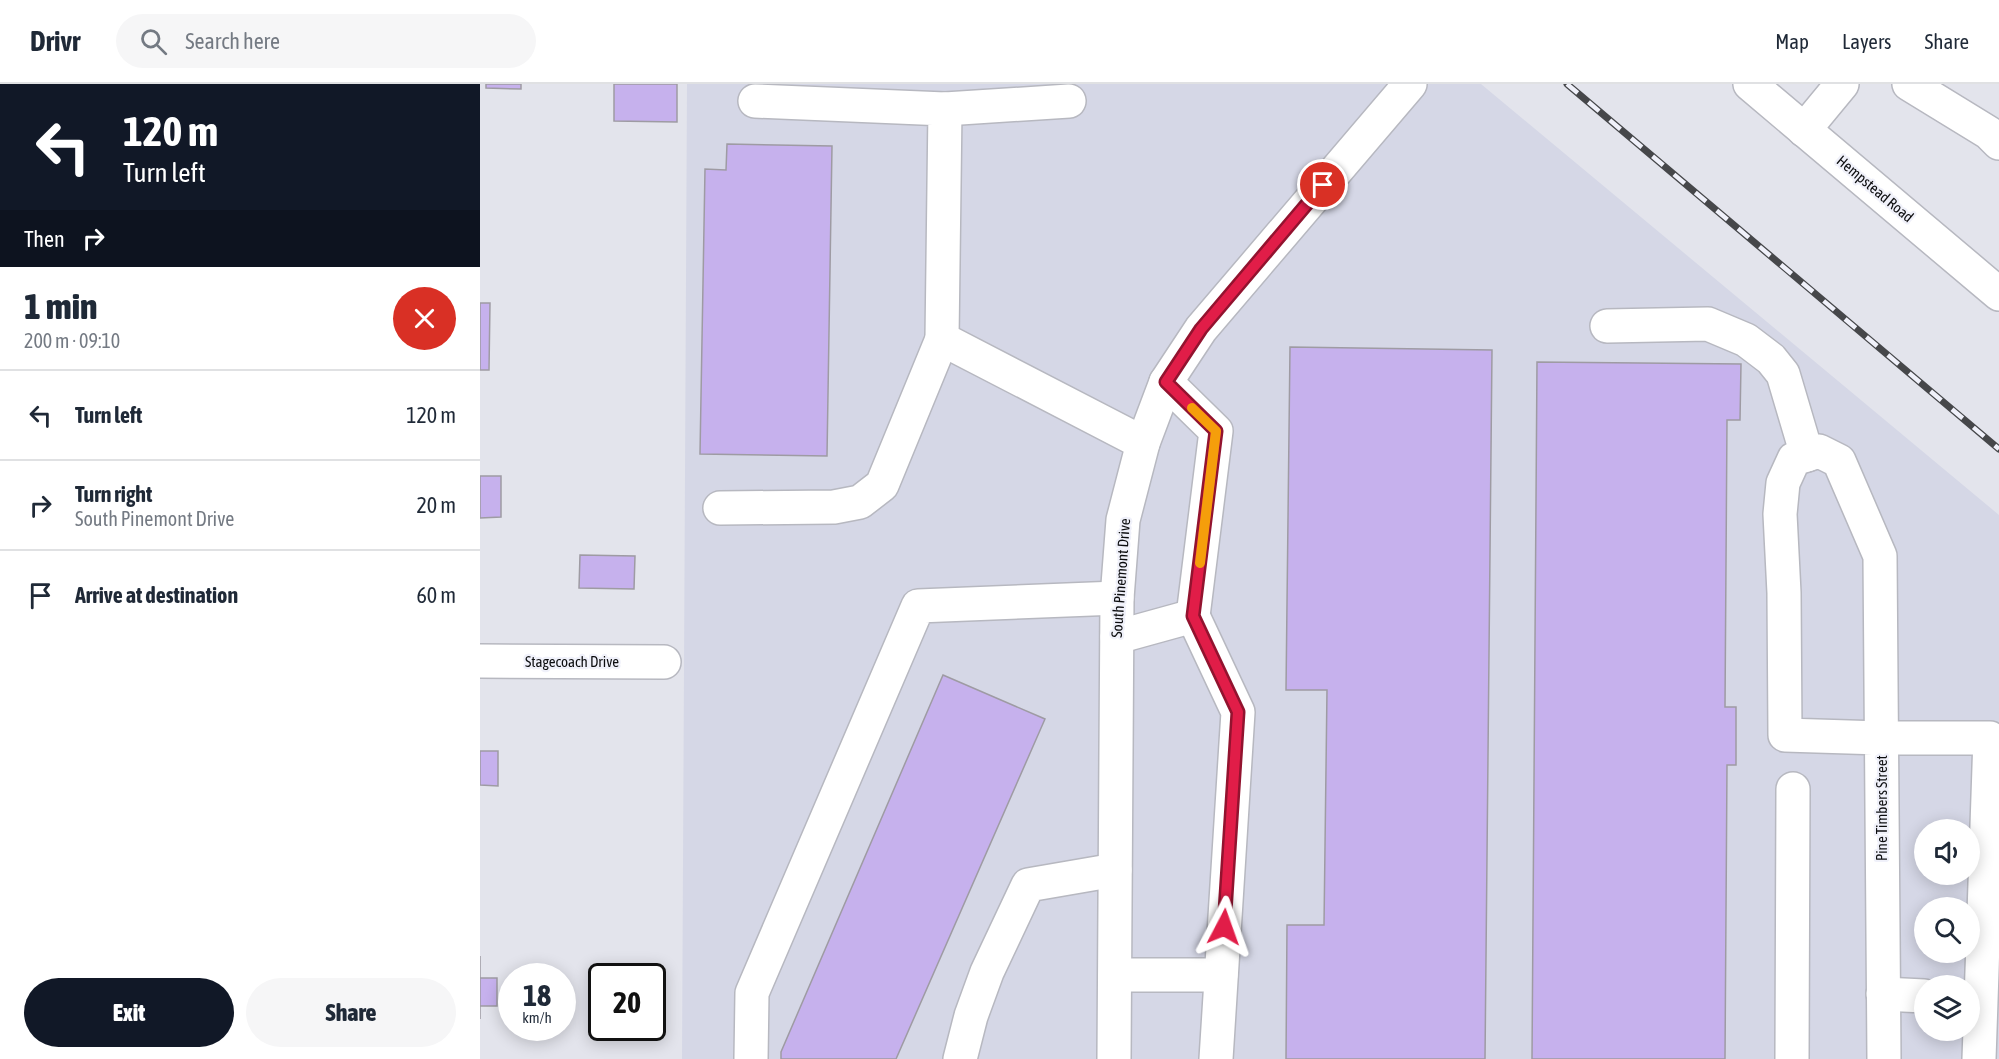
<!DOCTYPE html>
<meta charset="utf-8">
<style>
:root{--surface:#fff;--page:#f6f6f7;--text:#1f2937;--muted:#747a83;--line:#e0e1e3;--accent:#111827}
body{margin:0;font-family:"Asap Condensed",sans-serif;background:var(--page);color:var(--text);height:100vh;display:flex;flex-direction:column;font-size:22px;white-space:nowrap}
*{box-sizing:border-box;margin:0}
p{font-size:20px;color:var(--muted)}
.icon{flex:none;width:33px;height:33px;fill:none;stroke:currentColor;stroke-width:2;stroke-linecap:round;stroke-linejoin:round}
.map{position:relative;flex:1;overflow:hidden}
.details{display:flex;flex-direction:column;background:var(--surface);width:480px}
.details>*{flex:none}
.top-card{background:#111827;color:#fff;overflow:hidden}
.fabs{position:absolute;left:1434px;top:735px;display:grid;gap:12px}
.fabs a{display:grid;place-items:center;width:66px;height:66px;border-radius:50%;background:var(--surface);box-shadow:0 3px 15px #0003;font-size:30px}
.speed{position:absolute;left:18px;top:879px;display:flex;gap:12px;font-size:30px;font-weight:700;text-align:center}
.speed>*{display:grid;place-content:center;width:78px;height:78px;border-radius:50%;background:var(--surface);box-shadow:0 3px 15px #0003;line-height:1}
.speed small{font-size:15px;font-weight:400}
.speed .limit{border:3px solid #111;border-radius:9px;background:#fff;color:#111}
.pin{position:absolute;display:grid;place-items:center;width:51px;height:51px;color:#fff;margin:-26px;border:3px solid #fff;border-radius:50%;box-shadow:0 2px 6px #0007}
.me{position:absolute;width:66px;margin:-33px;rotate:4deg;stroke-linejoin:round;filter:drop-shadow(0 0 4px #0008)}
.turn{display:flex;align-items:center;gap:21px;height:126px;padding:0 24px;font-size:27px}
.turn .icon{width:78px;height:78px;stroke-width:2.5}
.turn b{display:block;font-size:42px;line-height:51px}
.then{display:flex;align-items:center;height:57px;padding:0 24px;background:#0003;gap:12px;font-size:22px}
.round{display:grid;place-items:center;flex:none;width:63px;height:63px;border-radius:32px;background:var(--page)}
.headline{display:flex;align-items:center;justify-content:space-between;height:102px;padding:0 24px}
h1{font-size:36px;font-weight:800;line-height:45px}
.cta{display:flex;gap:12px;margin-top:auto;padding:12px 24px}
.cta a{flex:1;height:69px;border-radius:36px;background:var(--accent);color:#fff;font-size:24px;font-weight:800;line-height:69px;text-align:center}
.cta a+a{background:var(--page);color:var(--text)}
ul{padding:0;list-style:none}
li{display:flex;align-items:center;gap:18px;height:90px;padding:0 24px;border-top:2px solid var(--line)}
li div{flex:1}
li b{display:block;font-size:22px}
li em{font-style:normal}
header{display:flex;align-items:center;gap:36px;box-sizing:border-box;height:84px;padding:0 30px;background:var(--surface);border-bottom:2px solid var(--line)}
header strong{font-size:28px}
nav{display:flex;gap:33px;margin-inline-start:auto;font-size:21px}
.search{width:420px;height:54px;background:var(--page);display:flex;align-items:center;gap:15px;box-sizing:border-box;padding:0 21px;border-radius:33px;color:var(--muted);font-size:22px}
main{display:flex;flex:1;min-height:0}
.map>svg:first-child{display:block}
</style>
<header>
<strong>Drivr</strong>
<div class="search"><svg class="icon" aria-label="search" viewBox="0 0 24 24"><circle cx="10" cy="10" r="6"/><path d="M15 15l6 6"/></svg>Search here</div>
<nav><a>Map</a><a>Layers</a><a>Share</a></nav>
</header>
<main>
<section class="details">
<div class="top-card">
<div class="turn"><svg class="icon" aria-label="left" viewBox="0 0 24 24"><path d="M17 20v-9H6M10 6l-5 5 5 5"/></svg><div><b>120 m</b>Turn left</div></div>
<div class="then">Then<svg class="icon" aria-label="right" viewBox="0 0 24 24"><path d="M7 20v-9h11M14 6l5 5-5 5"/></svg></div>
</div>
<div class="headline"><div><h1>1 min</h1><p>200 m · 09:10</p></div><a class="round" style="background:#d93025;color:#fff"><svg class="icon" aria-label="close" viewBox="0 0 24 24"><path d="M6 6l12 12M18 6L6 18"/></svg></a></div>
<ul>
<li><svg class="icon" aria-label="left" viewBox="0 0 24 24"><path d="M17 20v-9H6M10 6l-5 5 5 5"/></svg><div><b>Turn left</b></div><em>120 m</em></li>
<li><svg class="icon" aria-label="right" viewBox="0 0 24 24"><path d="M7 20v-9h11M14 6l5 5-5 5"/></svg><div><b>Turn right</b><p>South Pinemont Drive</p></div><em>20 m</em></li>
<li><svg class="icon" aria-label="arrive" viewBox="0 0 24 24"><path d="M6 21V4h12l-3 4 3 4H6"/></svg><div><b>Arrive at destination</b></div><em>60 m</em></li>
</ul>
<div class="cta"><a>Exit</a><a>Share</a></div>
</section>
<div class="map">
<svg width="1519" height="975" viewBox="0 0 1519 975">
<rect width="100%" height="100%" fill="#e3e4ec"/>
<path fill="#d5d7e6" fill-rule="evenodd" d="M 207,0 L 1001,0 L 1519,431 L 1519,975 L 202,975 ZM 1444,746 L 1490,746 L 1490,790 L 1444,790 ZM 1444,824 L 1490,824 L 1490,868 L 1444,868 ZM 1444,902 L 1490,902 L 1490,946 L 1444,946 Z"/>
<g fill="#c6b1ed" stroke="#9e9ba3" stroke-width="1.5">
<path d="M 6,0 L 41,0 L 41,5 L 6,4 Z"/>
<path d="M 134,0 L 197,0 L 197,38 L 134,37 Z"/>
<path d="M 247,60 L 352,62 L 347,372 L 220,370 L 225,85 L 246,86 Z"/>
<path d="M 0,219 L 10,219 L 9,286 L 0,286 Z"/>
<path d="M 810,263 L 1012,266 L 1005,975 L 806,975 L 807,841 L 844,841 L 847,606 L 806,606 Z"/>
<path d="M 1057,278 L 1261,280 L 1260,336 L 1247,336 L 1245,623 L 1256,623 L 1256,681 L 1247,681 L 1245,975 L 1052,975 Z"/>
<path d="M 0,392 L 21,392 L 21,433 L 0,434 Z"/>
<path d="M 100,471 L 155,472 L 154,505 L 99,504 Z"/>
<path d="M 463,591 L 565,635 L 416,975 L 301,975 L 301,968 Z"/>
<path d="M 0,667 L 18,667 L 18,702 L 0,701 Z"/>
<path d="M 0,872 L 0,894 L 17,894 L 17,922 L 0,922 L 0,935 Z"/>
</g>
<g fill="none" stroke-linecap="round" stroke-linejoin="round">
<g stroke="#b7b8c0" stroke-width="36">
<g id="minor">
<path d="M 1429,0 L 1509,49 L 1519,59"/>
<path d="M 275,17 L 465,25 L 462,255 L 663,359"/>
<path d="M 465,25 L 589,17"/>
<path d="M 1324,46 L 1362,0"/>
<path d="M 1127,242 L 1228,240 L 1266,256 L 1291,275 L 1303,290 L 1327,371"/>
<path d="M 686,298 L 736,347 L 713,532"/>
<path d="M 240,424 L 354,423 L 380,418 L 402,401 L 462,255"/>
<path d="M 637,553 L 713,532 L 758,628 L 736,975"/>
<path d="M 0,577 L 184,578"/>
<path d="M 635,891 L 741,891"/>
<path d="M 1403,910 L 1444,912"/>
<path d="M 271,975 L 272,909 L 438,522 L 637,514"/>
<path d="M 480,975 L 491,932 L 507,888 L 548,801 L 635,786"/>
<path d="M 634,975 L 637,514 L 643,436 L 663,359 L 686,298 L 721,245 L 930,0"/>
<path d="M 1312,975 L 1313,705"/>
<path d="M 1404,975 L 1400,472 L 1359,377 L 1339,367 L 1314,375 L 1303,399 L 1300,430 L 1304,509 L 1305,651 L 1401,654 L 1510,654 L 1499,975"/>
</g>
</g>
<g stroke="#b7b8c0" stroke-width="36">
<path id="major" d="M 1270,0 L 1519,210"/>
</g>
<use href="#minor" stroke="#fff" stroke-width="33"/>
<use href="#major" stroke="#fff" stroke-width="33"/>
<g stroke="#46474a" stroke-width="7">
<path id="rail" d="M 1087,0 L 1519,365"/>
</g>
<use href="#rail" stroke="#f0f1fa" stroke-width="4.5" stroke-dasharray="14" stroke-linecap="butt"/>
</g>
<g fill="none" stroke-linecap="round" stroke-linejoin="round">
<g stroke="#92132f" stroke-width="15">
<path id="route" d="M 744,843 L 758,628 L 713,532 L 736,347 L 686,298 L 721,245 L 843,101"/>
</g>
<use href="#route" stroke="#e11d48" stroke-width="10"/>
<path stroke="#f59e0b" stroke-width="10" d="M 712,324 L 736,347 L 720,479"/>
</g>
<g text-anchor="middle" stroke-width="4.5" stroke-linejoin="round" paint-order="stroke">
<g font-size="15" fill="#0c0d0f" stroke="#f0f1fa">
<text transform="translate(1395 105) rotate(40)" y="5">Hempstead Road</text>
<text transform="translate(641 494) rotate(-86)" y="5">South Pinemont Drive</text>
<text x="92" y="583">Stagecoach Drive</text>
<text transform="translate(1402 724) rotate(-90)" y="5">Pine Timbers Street</text>
</g>
</g>
</svg>
<div class="fabs">
<a><svg class="icon" aria-label="sound" viewBox="0 0 24 24"><path d="M4 9h4l5-4v14l-5-4H4zM17 9q2 3 0 6"/></svg></a>
<a><svg class="icon" aria-label="search" viewBox="0 0 24 24"><circle cx="10" cy="10" r="6"/><path d="M15 15l6 6"/></svg></a>
<a><svg class="icon" aria-label="layers" viewBox="0 0 24 24"><path d="M12 4l9 5-9 5-9-5zM3 14l9 5 9-5"/></svg></a>
</div>
<div class="speed"><div>18<small>km/h</small></div><div class="limit">20</div></div>
<div class="pin" style="left:843px;top:101px;background:#d93025"><svg class="icon" aria-label="arrive" viewBox="0 0 24 24"><path d="M6 21V4h12l-3 4 3 4H6"/></svg></div>
<svg class="me" style="left:744px;top:843px" viewBox="-20 -20 40 40"><path d="M0-17L14 15 0 8-14 15z" fill="#e11d48" stroke="#fff" stroke-width="4"/></svg>
</div>
</main>
